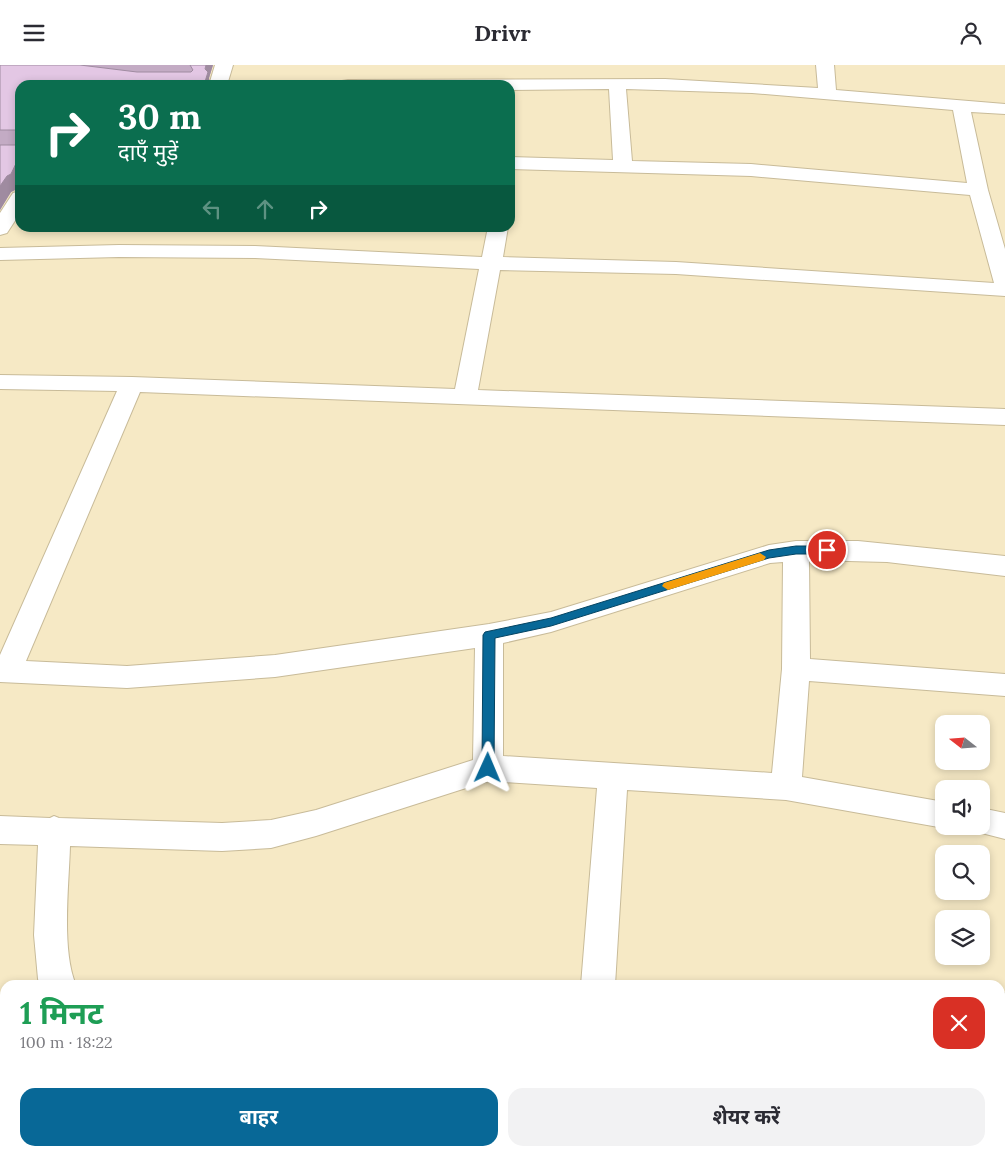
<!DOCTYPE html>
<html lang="hi">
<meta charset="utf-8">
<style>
:root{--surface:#fff;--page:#f2f2f3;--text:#2b2b33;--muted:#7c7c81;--accent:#086897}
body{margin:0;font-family:Lora,"Noto Sans Devanagari",serif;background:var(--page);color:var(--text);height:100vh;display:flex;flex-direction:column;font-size:19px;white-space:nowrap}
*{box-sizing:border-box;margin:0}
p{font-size:16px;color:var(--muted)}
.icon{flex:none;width:28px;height:28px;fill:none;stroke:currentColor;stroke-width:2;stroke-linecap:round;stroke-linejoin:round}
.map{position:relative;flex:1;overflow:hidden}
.sheet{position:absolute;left:0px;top:915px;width:1005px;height:176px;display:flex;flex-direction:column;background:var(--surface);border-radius:15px 15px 0 0;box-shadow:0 2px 8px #0003}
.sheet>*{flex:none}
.banner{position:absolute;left:15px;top:15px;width:500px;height:152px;border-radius:15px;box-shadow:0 2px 8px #0003;background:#0b6e4f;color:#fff;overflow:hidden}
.needle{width:32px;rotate:287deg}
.tools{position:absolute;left:935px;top:650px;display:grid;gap:10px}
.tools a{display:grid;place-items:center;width:55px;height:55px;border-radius:10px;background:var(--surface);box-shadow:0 2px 8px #0003;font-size:25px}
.pin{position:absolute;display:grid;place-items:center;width:42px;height:42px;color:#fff;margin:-21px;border:2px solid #fff;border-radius:50%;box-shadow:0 1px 5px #0007}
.me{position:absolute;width:55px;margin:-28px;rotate:1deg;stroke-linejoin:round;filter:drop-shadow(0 0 4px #0008)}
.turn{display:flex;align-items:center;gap:18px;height:105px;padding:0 20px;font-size:22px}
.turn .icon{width:65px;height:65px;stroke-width:2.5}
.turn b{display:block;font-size:35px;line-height:42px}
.lanes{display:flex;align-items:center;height:48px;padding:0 20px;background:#0003;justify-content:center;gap:25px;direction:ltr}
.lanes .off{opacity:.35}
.round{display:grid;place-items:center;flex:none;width:52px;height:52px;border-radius:15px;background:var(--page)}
.head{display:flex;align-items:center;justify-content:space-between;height:85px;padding:0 20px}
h1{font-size:30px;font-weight:700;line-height:38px;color:#1e9e55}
.primary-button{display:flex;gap:10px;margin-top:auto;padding:10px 20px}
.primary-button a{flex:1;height:58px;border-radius:15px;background:var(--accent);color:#fff;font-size:20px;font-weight:700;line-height:58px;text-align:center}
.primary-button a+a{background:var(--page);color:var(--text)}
header{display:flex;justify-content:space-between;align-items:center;height:65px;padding:0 20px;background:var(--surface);font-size:22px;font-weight:700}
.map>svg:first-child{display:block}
</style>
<header><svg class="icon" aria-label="menu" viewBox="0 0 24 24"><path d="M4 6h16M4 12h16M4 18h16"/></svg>Drivr<svg class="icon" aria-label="person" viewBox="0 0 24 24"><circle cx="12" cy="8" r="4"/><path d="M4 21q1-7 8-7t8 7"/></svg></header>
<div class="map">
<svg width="1005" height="1091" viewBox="0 0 1005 1091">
<rect width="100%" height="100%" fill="#f6e9c5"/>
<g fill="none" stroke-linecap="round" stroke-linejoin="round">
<g stroke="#c8bb99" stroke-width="2">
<g id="minor">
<path d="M 215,0 L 233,0 L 227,20 L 209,20 Z"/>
<path d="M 816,0 L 834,0 L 836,25 L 1005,39 L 1005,49 L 971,47 L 988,125 L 1005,184 L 1005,231 L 676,209 L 500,205 L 478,325 L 1005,344 L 1005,360 L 140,327 L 26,596 L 127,601 L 275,590 L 489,559 L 551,547 L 769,480 L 796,476 L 858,476 L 1005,491 L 1005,511 L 887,497 L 809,495 L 810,594 L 1005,609 L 1005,631 L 809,616 L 802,712 L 944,737 L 944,761 L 950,761 L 944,763 L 786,735 L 627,725 L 615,920 L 581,920 L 597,723 L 488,716 L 316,771 L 271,783 L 222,786 L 70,781 C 69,819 61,885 76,920 L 40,920 L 38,914 L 34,870 L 38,780 L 0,779 L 0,751 L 50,753 L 54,751 L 59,753 L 222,758 L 271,755 L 316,745 L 473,695 L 475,583 L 275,612 L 127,623 L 0,617 L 0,590 L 117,326 L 0,324 L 0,310 L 132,312 L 455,324 L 479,204 L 255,193 L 119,192 L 0,195 L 0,183 L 119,180 L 255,181 L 482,192 L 488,162 L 508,162 L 503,192 L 676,197 L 994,218 L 970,130 L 751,111 L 510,104 L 510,92 L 613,95 L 609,24 L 510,25 L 510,20 L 339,20 L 342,16 L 348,15 L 665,14 L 818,23 ZM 626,24 L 752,28 L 953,45 L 967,118 L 751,99 L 632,96 ZM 783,497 L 782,604 L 772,708 L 503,691 L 503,578 L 551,567 L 770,498 Z"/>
<path d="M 20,126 L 20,148 L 7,168 L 0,170 L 0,148 L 13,128 Z"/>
<path d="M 981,743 L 1005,748 L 1005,774 L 970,765 L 968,761 L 981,761 Z"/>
<path d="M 1005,928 L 1005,984 L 1000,986 L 1000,930 Z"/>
<path d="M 206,1086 L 247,1086 L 249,1091 L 208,1091 Z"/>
<path d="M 541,1086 L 579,1086 L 577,1091 L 539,1091 Z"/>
<path d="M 835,1086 L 891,1086 L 893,1091 L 837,1091 Z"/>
<path d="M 957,1086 L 995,1086 L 994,1091 L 956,1091 Z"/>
</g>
</g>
<use href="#minor" fill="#fff" fill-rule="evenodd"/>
</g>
<path fill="#c3abc4" d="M 0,0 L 213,0 L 209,13 L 20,20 L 15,125 L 11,127 L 0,145 Z"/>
<g fill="#9f8ba0">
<path d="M 206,0 L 213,0 L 209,13 L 210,20 L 204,20 L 205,4 Z"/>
<path d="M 20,90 L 20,116 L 15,125 L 11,127 L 0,145 L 0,121 Z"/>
</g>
<g fill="#e3c7e4" stroke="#9f8ba0">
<path d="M 0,0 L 80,0 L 137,7 L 191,7 L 193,5 L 190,0 L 206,0 L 205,4 L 208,7 L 204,20 L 20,20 L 20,90 L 11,109 L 7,111 L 0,121 L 0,80 L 17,80 L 17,65 L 0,65 Z"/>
<path d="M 406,1086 L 417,1086 L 441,1088 L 440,1091 L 404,1091 Z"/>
<path d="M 602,1086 L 814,1086 L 838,1091 L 601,1091 Z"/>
</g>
<path fill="#086897" stroke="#054462" d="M 796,481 L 827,481 L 832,485 L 827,489 L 796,489 L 769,493 L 551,561 L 495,573 L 494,703 L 493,706 L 488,708 L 484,706 L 482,703 L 483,570 L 485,567 L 551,553 L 769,485 Z"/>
<path fill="#f59e0b" d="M 760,488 L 766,492 L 764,495 L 668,525 L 662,521 L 664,518 Z"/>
</svg>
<div class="tools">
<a><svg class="needle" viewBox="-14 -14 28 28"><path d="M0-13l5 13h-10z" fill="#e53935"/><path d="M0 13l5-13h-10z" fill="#7c7c81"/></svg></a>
<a><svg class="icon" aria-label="sound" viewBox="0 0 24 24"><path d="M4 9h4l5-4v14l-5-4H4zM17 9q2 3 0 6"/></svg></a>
<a><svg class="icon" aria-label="search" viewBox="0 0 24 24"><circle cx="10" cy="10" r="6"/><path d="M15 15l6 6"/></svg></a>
<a><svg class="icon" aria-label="layers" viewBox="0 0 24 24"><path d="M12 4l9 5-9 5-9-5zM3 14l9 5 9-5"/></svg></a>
</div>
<div class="pin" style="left:827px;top:485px;background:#d93025"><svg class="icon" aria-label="arrive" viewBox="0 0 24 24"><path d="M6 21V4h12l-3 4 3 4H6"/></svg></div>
<svg class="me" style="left:488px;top:703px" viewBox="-20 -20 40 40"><path d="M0-17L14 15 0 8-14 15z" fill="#086897" stroke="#fff" stroke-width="4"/></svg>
<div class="banner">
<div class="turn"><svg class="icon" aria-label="right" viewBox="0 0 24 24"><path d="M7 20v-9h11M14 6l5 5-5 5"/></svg><div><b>30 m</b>दाएँ मुड़ें</div></div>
<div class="lanes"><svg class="icon off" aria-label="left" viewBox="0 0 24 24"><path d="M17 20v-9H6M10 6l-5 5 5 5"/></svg><svg class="icon off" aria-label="ahead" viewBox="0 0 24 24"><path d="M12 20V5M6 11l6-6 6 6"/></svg><svg class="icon" aria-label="right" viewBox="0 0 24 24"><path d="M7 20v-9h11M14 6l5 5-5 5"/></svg></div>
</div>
<section class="sheet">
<div class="head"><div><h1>1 मिनट</h1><p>100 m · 18:22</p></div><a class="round" style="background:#d93025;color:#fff"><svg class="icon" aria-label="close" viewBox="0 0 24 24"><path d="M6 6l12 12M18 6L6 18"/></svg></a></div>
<div class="primary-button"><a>बाहर</a><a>शेयर करें</a></div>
</section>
</div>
